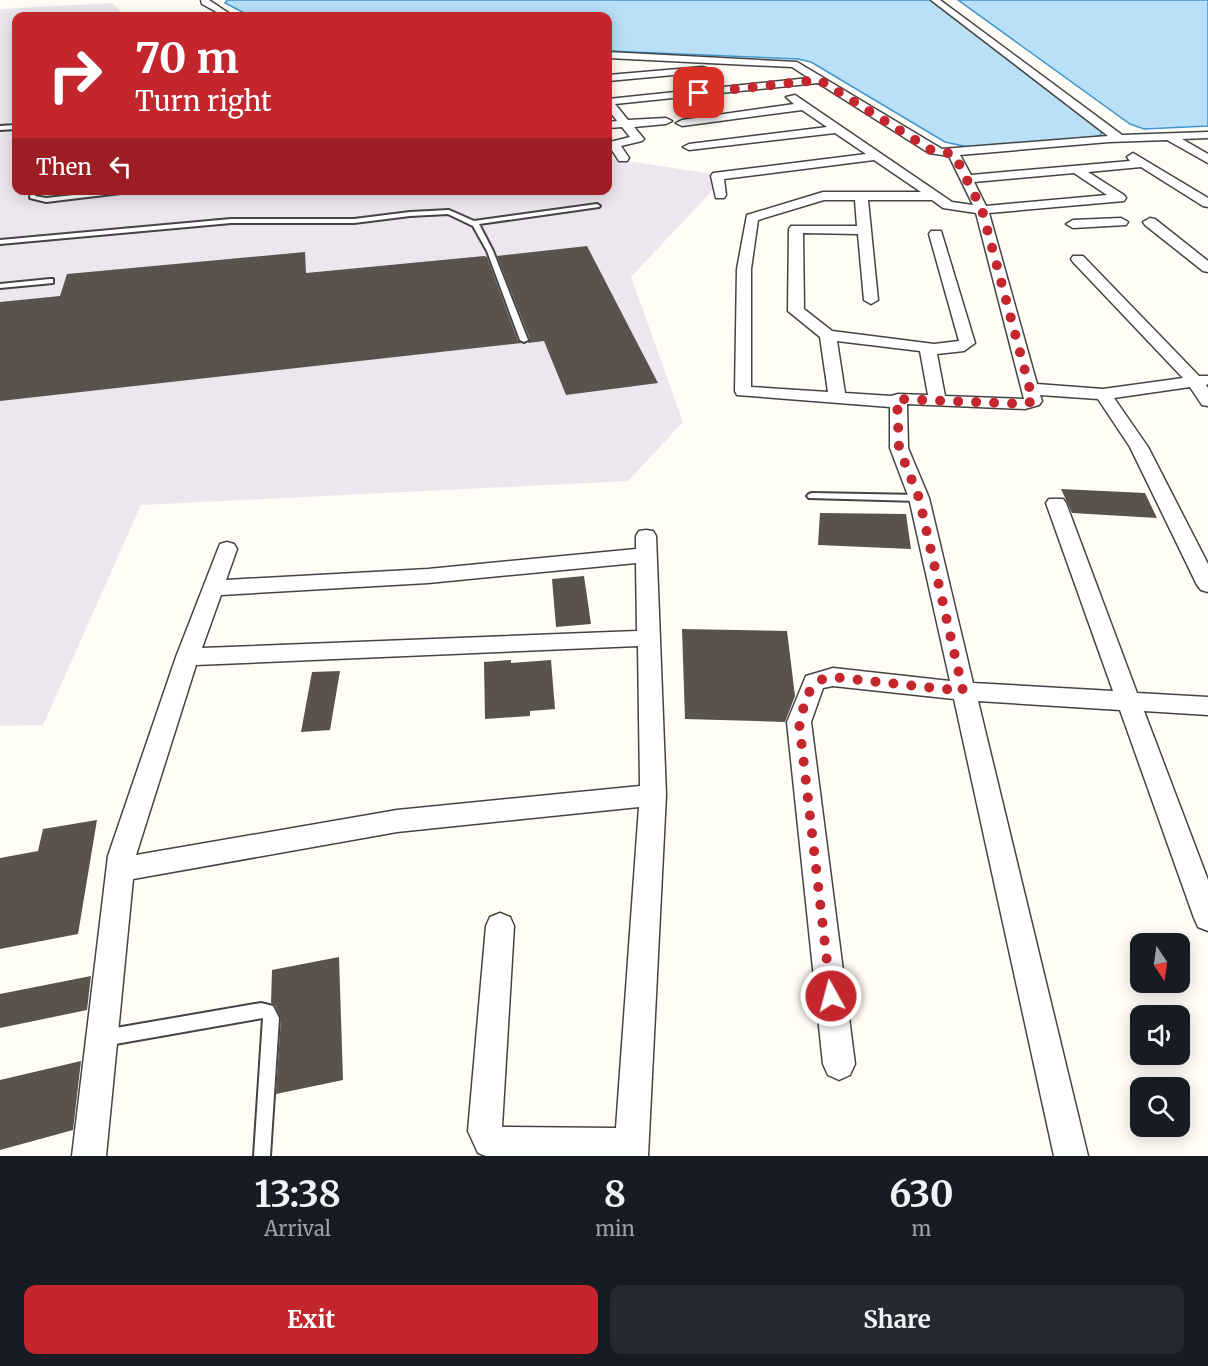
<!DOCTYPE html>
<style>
:root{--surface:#171b24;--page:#242831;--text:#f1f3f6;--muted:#9ea1a6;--accent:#c4262e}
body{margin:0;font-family:Merriweather,serif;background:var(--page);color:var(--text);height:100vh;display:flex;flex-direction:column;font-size:22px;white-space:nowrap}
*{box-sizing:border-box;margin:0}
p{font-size:20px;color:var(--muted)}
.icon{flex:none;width:33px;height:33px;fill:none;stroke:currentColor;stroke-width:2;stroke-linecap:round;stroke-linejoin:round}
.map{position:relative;height:1156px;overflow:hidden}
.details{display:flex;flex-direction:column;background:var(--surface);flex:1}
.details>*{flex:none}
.top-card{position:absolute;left:12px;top:12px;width:600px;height:183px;border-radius:12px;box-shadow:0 3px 15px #0003;background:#c4262e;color:#fff;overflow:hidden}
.needle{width:39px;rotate:167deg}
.tools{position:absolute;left:1130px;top:933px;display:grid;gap:12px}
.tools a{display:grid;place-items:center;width:60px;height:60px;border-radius:12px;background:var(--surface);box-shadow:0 3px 15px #0003;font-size:30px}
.pin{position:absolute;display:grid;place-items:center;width:51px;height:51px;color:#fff;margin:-26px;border-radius:12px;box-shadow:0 3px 9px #0006}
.me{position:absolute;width:66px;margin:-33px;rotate:353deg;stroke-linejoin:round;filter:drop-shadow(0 0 4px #0008)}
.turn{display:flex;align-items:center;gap:21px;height:126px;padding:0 24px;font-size:27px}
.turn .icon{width:78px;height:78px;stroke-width:2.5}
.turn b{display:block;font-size:42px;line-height:51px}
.then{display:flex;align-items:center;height:57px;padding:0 24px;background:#0003;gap:12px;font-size:22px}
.eta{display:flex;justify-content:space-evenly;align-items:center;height:102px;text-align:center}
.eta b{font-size:36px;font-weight:700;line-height:42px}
.cta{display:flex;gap:12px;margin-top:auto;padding:12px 24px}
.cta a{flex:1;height:69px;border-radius:12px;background:var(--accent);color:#fff;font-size:24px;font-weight:700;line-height:69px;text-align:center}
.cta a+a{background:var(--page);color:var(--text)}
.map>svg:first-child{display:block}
</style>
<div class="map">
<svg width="1208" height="1156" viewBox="0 0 1208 1156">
<rect width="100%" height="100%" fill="#fffdf5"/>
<path fill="#eee6ef" d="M 112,3 L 125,16 L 16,16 L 16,190 L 608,190 L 608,158 L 726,176 L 631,277 L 683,422 L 628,481 L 141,505 L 43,725 L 0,726 L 0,9 Z"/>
<g fill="#b9e0f7" stroke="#3f96cf" stroke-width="1.5">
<path d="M 227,0 L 931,0 L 1102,131 L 1101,135 L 1088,139 L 968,147 L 945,142 L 811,62 L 798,59 L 608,51 L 608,16 L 250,16 L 225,3 Z"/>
<path d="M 958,0 L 1208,0 L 1208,126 L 1144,129 L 1130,124 Z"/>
</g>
<g fill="#5a524d">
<path d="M 587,246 L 658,383 L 566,395 L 544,341 L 528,343 L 530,339 L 497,256 Z"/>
<path d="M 305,252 L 306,273 L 484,256 L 487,257 L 518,341 L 522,343 L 0,401 L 0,302 L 60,296 L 67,274 Z"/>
<path d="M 1061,489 L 1145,493 L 1157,518 L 1072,513 Z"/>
<path d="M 820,513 L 906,514 L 911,549 L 818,545 Z"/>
<path d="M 584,576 L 591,624 L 556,627 L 552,579 Z"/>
<path d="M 682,629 L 787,631 L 795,696 L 785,722 L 685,719 Z"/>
<path d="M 511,660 L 511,663 L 551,660 L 555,709 L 530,711 L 530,716 L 485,719 L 484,662 Z"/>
<path d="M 340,671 L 330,730 L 301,732 L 312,672 Z"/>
<path d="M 97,820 L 78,934 L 0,949 L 0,858 L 38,851 L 43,829 Z"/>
<path d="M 339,957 L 343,1080 L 276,1094 L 281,1018 L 275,1005 L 271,1003 L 272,970 Z"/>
<path d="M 91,976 L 87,1010 L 0,1028 L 0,994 Z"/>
<path d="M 81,1061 L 73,1130 L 0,1150 L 0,1080 Z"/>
</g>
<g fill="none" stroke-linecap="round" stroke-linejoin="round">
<g stroke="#444" stroke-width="4">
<g id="lane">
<path d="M 16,125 L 16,129 L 0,130 L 0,126 Z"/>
<path d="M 31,190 L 37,190 L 35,196 L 46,198 L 120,190 L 146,190 L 46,202 L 30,198 Z"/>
<path d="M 597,204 L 600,206 L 599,207 L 479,224 L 493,251 L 528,340 L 524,342 L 520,340 L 487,251 L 473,226 L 448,214 L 410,216 L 354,223 L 231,223 L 0,244 L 0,240 L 231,219 L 354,219 L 410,212 L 449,210 L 474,221 Z"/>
<path d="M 50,279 L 53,279 L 53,283 L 0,288 L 0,284 Z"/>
<path d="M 812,493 L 919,495 L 924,498 L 919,501 L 809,498 L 807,496 L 809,494 Z"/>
<path d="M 261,1003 L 273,1006 L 279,1018 L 270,1156 L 254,1156 L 263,1018 L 104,1046 L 99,1043 L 96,1038 L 99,1033 L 104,1030 Z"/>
</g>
</g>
<g stroke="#444" stroke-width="3">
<g id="street">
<path d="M 201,0 L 209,0 L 233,16 L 224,16 L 202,4 Z"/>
<path d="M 931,0 L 940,0 L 1122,135 L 1208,132 L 1208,138 L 1182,139 L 1208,154 L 1208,163 L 1167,140 L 1109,142 L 960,155 L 971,175 L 1130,161 L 1127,157 L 1133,153 L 1208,198 L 1208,207 L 1203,206 L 1141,167 L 1088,172 L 1124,195 L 1126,198 L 1124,201 L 989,213 L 1037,384 L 1103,389 L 1183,378 L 1073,262 L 1071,259 L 1073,256 L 1083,256 L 1199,376 L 1208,376 L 1208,384 L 1206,385 L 1208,388 L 1208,406 L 1202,405 L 1190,387 L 1114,398 L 1148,447 L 1208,564 L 1208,592 L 1201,590 L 1197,585 L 1130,447 L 1098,399 L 1040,395 L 1042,401 L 1039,405 L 1025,409 L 907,404 L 908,448 L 929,498 L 973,683 L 1113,691 L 1046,503 L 1049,499 L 1063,499 L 1066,503 L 1137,693 L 1208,697 L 1208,715 L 1144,711 L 1208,880 L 1208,931 L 1198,927 L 1194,918 L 1120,710 L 978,701 L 1088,1156 L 1054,1156 L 954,699 L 833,686 L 823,688 L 811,722 L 855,1064 L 850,1075 L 839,1080 L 828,1075 L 823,1064 L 787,722 L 806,676 L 833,668 L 950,681 L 909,498 L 890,448 L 890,407 L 737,395 L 735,391 L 737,269 L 747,215 L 823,192 L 921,192 L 874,160 L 724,179 L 726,195 L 724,198 L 716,198 L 711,176 L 713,173 L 866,154 L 835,133 L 689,150 L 683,147 L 689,144 L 827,127 L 802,110 L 682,126 L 676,123 L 682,120 L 794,104 L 786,97 L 795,95 L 952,202 L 973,205 L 949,156 L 929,153 L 818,83 L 615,104 L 628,120 L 666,118 L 672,121 L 666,124 L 634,127 L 644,139 L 642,141 L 621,146 L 629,158 L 627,161 L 619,161 L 608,144 L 610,142 L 630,137 L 622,127 L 608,128 L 608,122 L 617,121 L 608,109 L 608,99 L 809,78 L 792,67 L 608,58 L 608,52 L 797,62 L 942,149 L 1108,136 ZM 1074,173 L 1107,195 L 986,206 L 974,182 ZM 824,200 L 855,200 L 857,226 L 791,226 L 789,229 L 788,311 L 820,337 L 828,392 L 751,387 L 751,269 L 758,220 ZM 868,200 L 932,200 L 943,208 L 976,213 L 1024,399 L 945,396 L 937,354 L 964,351 L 975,343 L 941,231 L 931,231 L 929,234 L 959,341 L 934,344 L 832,331 L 804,309 L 803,233 L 858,234 L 864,300 L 871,304 L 878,300 ZM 837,341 L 920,351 L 928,395 L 898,394 L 891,396 L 845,393 Z"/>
<path d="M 702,67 L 706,68 L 706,72 L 608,81 L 608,75 Z"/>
<path d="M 1121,218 L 1128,222 L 1126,225 L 1073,228 L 1066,224 L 1073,220 Z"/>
<path d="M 1150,218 L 1155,219 L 1208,261 L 1208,272 L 1203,271 L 1145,225 L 1143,222 Z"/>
<path d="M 646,530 L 653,531 L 656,536 L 666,795 L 648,1156 L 486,1156 L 478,1153 L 468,1131 L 486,926 L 490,917 L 500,913 L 510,917 L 514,926 L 502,1127 L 616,1128 L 639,807 L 397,832 L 133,879 L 106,1156 L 72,1156 L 108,856 L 176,657 L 220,544 L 227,542 L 234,544 L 237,549 L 226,580 L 428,569 L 636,549 L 636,536 L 639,531 ZM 636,563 L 637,631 L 202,648 L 221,595 L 428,583 ZM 638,646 L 640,786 L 397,810 L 136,855 L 196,665 Z"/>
</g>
</g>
<use href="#lane" fill="#fff" fill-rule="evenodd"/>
<use href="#street" fill="#fff" fill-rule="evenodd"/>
</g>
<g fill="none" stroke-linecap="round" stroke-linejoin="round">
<path stroke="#c4262e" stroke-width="10" stroke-dasharray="0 18" d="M 699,93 L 819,80 L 933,151 L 954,154 L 982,210 L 1033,401 L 1025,404 L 897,399 L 899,448 L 919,498 L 963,691 L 832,677 C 807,680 807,700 799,722 L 831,996"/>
</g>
</svg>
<div class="tools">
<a><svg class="needle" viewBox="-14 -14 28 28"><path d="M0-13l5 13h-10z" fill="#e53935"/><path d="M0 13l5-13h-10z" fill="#9ea1a6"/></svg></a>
<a><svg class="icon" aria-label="sound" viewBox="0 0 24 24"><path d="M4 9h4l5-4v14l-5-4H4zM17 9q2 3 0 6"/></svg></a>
<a><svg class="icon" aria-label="search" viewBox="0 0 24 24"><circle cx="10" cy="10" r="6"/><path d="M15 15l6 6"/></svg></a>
</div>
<div class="pin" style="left:699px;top:93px;background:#d93025"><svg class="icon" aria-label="arrive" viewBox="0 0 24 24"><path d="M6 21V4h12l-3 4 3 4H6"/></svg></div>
<svg class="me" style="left:831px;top:996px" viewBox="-20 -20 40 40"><circle r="17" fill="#c4262e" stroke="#fff" stroke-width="3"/><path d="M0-11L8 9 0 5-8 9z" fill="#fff"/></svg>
<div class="top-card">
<div class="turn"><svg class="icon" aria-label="right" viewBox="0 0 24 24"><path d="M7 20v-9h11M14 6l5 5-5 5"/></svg><div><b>70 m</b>Turn right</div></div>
<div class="then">Then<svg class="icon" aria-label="left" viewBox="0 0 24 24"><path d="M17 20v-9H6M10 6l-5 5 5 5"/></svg></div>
</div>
</div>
<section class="details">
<div class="eta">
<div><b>13:38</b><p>Arrival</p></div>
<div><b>8</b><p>min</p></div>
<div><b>630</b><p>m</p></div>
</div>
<div class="cta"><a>Exit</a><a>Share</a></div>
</section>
